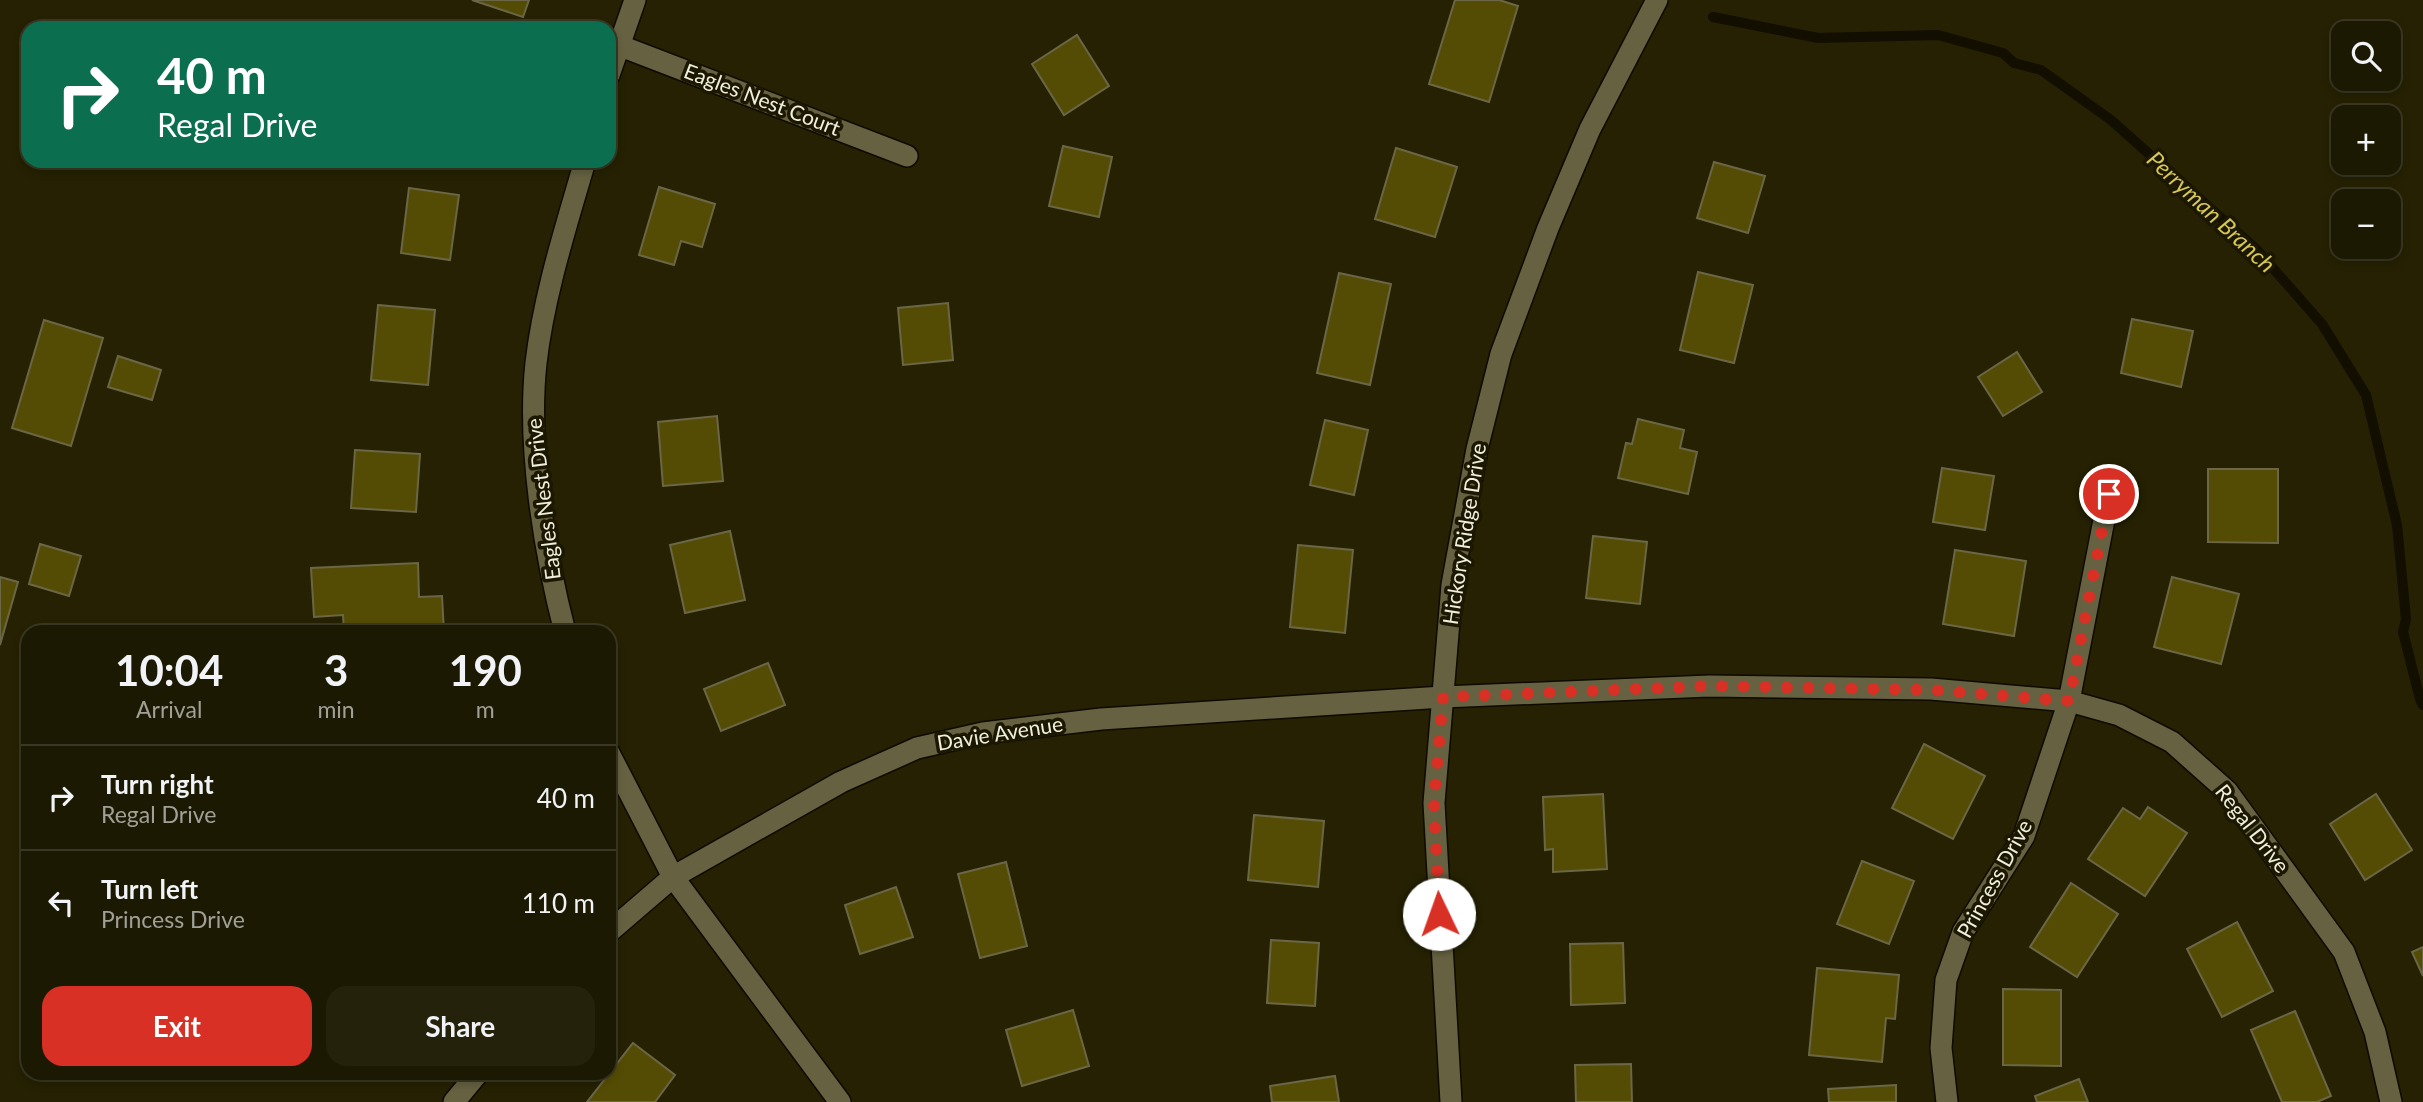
<!DOCTYPE html>
<meta charset="utf-8">
<style>
:root{--surface:#1c1902;--page:#25220c;--text:#f1f3f6;--muted:#a0a099;--line:#3a3824;--accent:#d93025}
body{margin:0;font-family:Lato,sans-serif;background:var(--page);color:var(--text);height:100vh;display:flex;flex-direction:column;font-size:26px;white-space:nowrap}
*{box-sizing:border-box;margin:0}
p{font-size:23px;color:var(--muted)}
.icon{flex:none;width:38px;height:38px;fill:none;stroke:currentColor;stroke-width:2;stroke-linecap:round;stroke-linejoin:round}
.map{position:relative;flex:1;overflow:hidden}
.details{position:absolute;left:21px;top:625px;width:595px;height:455px;display:flex;flex-direction:column;background:var(--surface);border-radius:21px;box-shadow:0 4px 10px #0003,0 0 0 2px var(--line)}
.details>*{flex:none}
.hud{position:absolute;left:21px;top:21px;width:595px;height:147px;border-radius:21px;box-shadow:0 4px 10px #0003,0 0 0 2px var(--line);background:#0b6e4f;color:#fff;overflow:hidden}
.tools{position:absolute;left:2331px;top:21px;display:grid;gap:14px}
.tools a{display:grid;place-items:center;width:70px;height:70px;border-radius:14px;background:var(--surface);box-shadow:0 4px 10px #0003,0 0 0 2px var(--line);font-size:35px}
.pin{position:absolute;display:grid;place-items:center;width:60px;height:60px;color:#fff;margin:-30px;border:4px solid #fff;border-radius:50%;box-shadow:0 2px 7px #0007}
.me{position:absolute;width:77px;margin:-38px;rotate:357deg;stroke-linejoin:round;filter:drop-shadow(0 0 5px #0008)}
.turn{display:flex;align-items:center;gap:24px;height:147px;padding:0 21px;font-size:32px}
.turn .icon{width:91px;height:91px;stroke-width:2.5}
.turn b{display:block;font-size:49px;line-height:60px}
.eta{display:flex;justify-content:space-evenly;align-items:center;height:119px;text-align:center}
.eta b{font-size:42px;font-weight:700;line-height:49px}
.cta{display:flex;gap:14px;margin-top:auto;padding:14px 21px}
.cta a{flex:1;height:80px;border-radius:21px;background:var(--accent);color:#fff;font-size:28px;font-weight:700;line-height:80px;text-align:center}
.cta a+a{background:var(--page);color:var(--text)}
ul{padding:0;list-style:none}
li{display:flex;align-items:center;gap:21px;height:105px;padding:0 21px;border-top:2px solid var(--line)}
li div{flex:1}
li b{display:block;font-size:26px}
li em{font-style:normal}
.map>svg:first-child{display:block}
</style>
<div class="map">
<svg width="2423" height="1102" viewBox="0 0 2423 1102">
<rect width="100%" height="100%" fill="#252102"/>
<g fill="none" stroke-linecap="round" stroke-linejoin="round">
<path stroke="#120e00" stroke-width="10" d="M 1713,17 L 1818,38 L 1938,35 L 2003,53 L 2014,63 L 2041,70 L 2111,120 L 2257,250 L 2322,324 L 2366,395 L 2397,525 L 2406,619 L 2403,632 L 2420,699 L 2423,705"/>
</g>
<g fill="#544c04" stroke="#6a6646" stroke-width="2">
<path d="M 472,0 L 529,0 L 523,17 Z"/>
<path d="M 1455,0 L 1499,0 L 1518,6 L 1489,102 L 1429,84 Z"/>
<path d="M 1077,35 L 1109,86 L 1064,115 L 1032,64 Z"/>
<path d="M 1063,146 L 1112,157 L 1099,217 L 1049,206 Z"/>
<path d="M 1396,148 L 1457,167 L 1435,237 L 1375,219 Z"/>
<path d="M 1714,162 L 1765,176 L 1748,233 L 1697,218 Z"/>
<path d="M 659,187 L 715,204 L 702,247 L 681,241 L 674,265 L 639,255 Z"/>
<path d="M 409,188 L 459,195 L 450,260 L 401,253 Z"/>
<path d="M 1698,272 L 1753,285 L 1734,363 L 1680,350 Z"/>
<path d="M 1339,273 L 1391,284 L 1370,385 L 1317,373 Z"/>
<path d="M 948,303 L 953,360 L 903,365 L 898,308 Z"/>
<path d="M 378,305 L 435,310 L 428,385 L 371,380 Z"/>
<path d="M 2132,319 L 2193,331 L 2181,387 L 2121,373 Z"/>
<path d="M 44,320 L 103,338 L 71,446 L 12,428 Z"/>
<path d="M 2017,352 L 2042,392 L 2003,416 L 1978,377 Z"/>
<path d="M 118,356 L 161,370 L 152,400 L 108,387 Z"/>
<path d="M 717,416 L 723,481 L 663,486 L 658,422 Z"/>
<path d="M 1638,419 L 1684,430 L 1680,448 L 1697,452 L 1688,494 L 1618,478 L 1626,443 L 1632,444 Z"/>
<path d="M 1325,420 L 1368,430 L 1354,495 L 1310,485 Z"/>
<path d="M 355,450 L 420,454 L 416,512 L 351,508 Z"/>
<path d="M 1942,468 L 1994,476 L 1985,530 L 1933,522 Z"/>
<path d="M 2208,469 L 2278,469 L 2278,543 L 2208,542 Z"/>
<path d="M 730,531 L 745,600 L 685,613 L 670,545 Z"/>
<path d="M 1593,536 L 1647,542 L 1640,604 L 1586,598 Z"/>
<path d="M 40,544 L 81,556 L 69,596 L 29,584 Z"/>
<path d="M 1298,545 L 1353,550 L 1345,633 L 1290,627 Z"/>
<path d="M 1955,550 L 2026,561 L 2014,636 L 1943,624 Z"/>
<path d="M 418,563 L 419,597 L 442,596 L 444,632 L 344,632 L 343,615 L 314,617 L 311,568 Z"/>
<path d="M 0,577 L 18,582 L 0,645 Z"/>
<path d="M 2172,577 L 2239,594 L 2221,664 L 2154,647 Z"/>
<path d="M 768,663 L 785,705 L 721,731 L 704,689 Z"/>
<path d="M 1924,744 L 1985,776 L 1953,839 L 1892,808 Z"/>
<path d="M 1603,794 L 1607,869 L 1553,872 L 1553,849 L 1545,850 L 1543,797 Z"/>
<path d="M 2376,794 L 2412,850 L 2365,880 L 2330,824 Z"/>
<path d="M 2148,807 L 2187,833 L 2145,896 L 2088,859 L 2123,808 L 2140,819 Z"/>
<path d="M 1254,815 L 1324,821 L 1318,887 L 1248,880 Z"/>
<path d="M 1862,861 L 1914,881 L 1889,944 L 1837,924 Z"/>
<path d="M 1006,862 L 1027,946 L 980,958 L 958,874 Z"/>
<path d="M 2071,883 L 2118,914 L 2077,977 L 2030,947 Z"/>
<path d="M 896,887 L 913,937 L 860,954 L 845,905 Z"/>
<path d="M 2237,922 L 2273,991 L 2222,1017 L 2187,949 Z"/>
<path d="M 1271,940 L 1319,943 L 1315,1006 L 1267,1003 Z"/>
<path d="M 1623,943 L 1625,1003 L 1571,1005 L 1570,944 Z"/>
<path d="M 2423,947 L 2423,976 L 2412,952 Z"/>
<path d="M 1817,968 L 1899,975 L 1895,1019 L 1886,1018 L 1882,1062 L 1809,1055 Z"/>
<path d="M 2003,989 L 2061,990 L 2061,1066 L 2003,1065 Z"/>
<path d="M 1073,1010 L 1089,1066 L 1022,1086 L 1006,1030 Z"/>
<path d="M 2295,1011 L 2331,1096 L 2317,1102 L 2282,1102 L 2251,1030 Z"/>
<path d="M 633,1043 L 675,1075 L 655,1102 L 587,1102 Z"/>
<path d="M 1631,1064 L 1632,1102 L 1576,1102 L 1575,1065 Z"/>
<path d="M 1335,1076 L 1339,1102 L 1272,1102 L 1270,1086 Z"/>
<path d="M 2079,1079 L 2088,1102 L 2037,1102 L 2035,1096 Z"/>
<path d="M 1896,1085 L 1896,1102 L 1829,1102 L 1828,1089 Z"/>
</g>
<g fill="none" stroke-linecap="round" stroke-linejoin="round">
<g stroke="#0e0a00" stroke-width="24">
<g id="street">
<path d="M 618,45 L 907,156"/>
<path d="M 609,75 L 635,0"/>
<path d="M 565,632 C 544,551 527,446 536,363 C 544,294 566,227 585,161"/>
<path d="M 609,753 L 673,877 L 840,1102"/>
<path d="M 609,932 L 673,877 L 841,782 L 917,748 L 983,733 L 1101,719 L 1443,697 L 1709,686 L 1931,689 L 2069,701 L 2119,715 L 2172,742 L 2227,791 L 2344,952 L 2375,1032 L 2391,1102"/>
<path d="M 454,1102 L 478,1073"/>
<path d="M 1451,1102 L 1434,803 L 1452,585 L 1477,449 L 1501,354 L 1548,228 L 1590,129 L 1657,0"/>
<path d="M 1947,1102 L 1941,1048 L 1946,980 L 1963,932 L 2024,836 L 2069,701 L 2109,494"/>
</g>
</g>
<use href="#street" stroke="#656141" stroke-width="21"/>
</g>
<g fill="none" stroke-linecap="round" stroke-linejoin="round">
<path stroke="#d93025" stroke-width="12" stroke-dasharray="0 21.6" d="M 1439,914 L 1434,803 L 1443,697 L 1709,686 L 1931,690 L 2069,701 L 2109,494"/>
</g>
<g text-anchor="middle" stroke-width="7" stroke-linejoin="round" paint-order="stroke">
<g font-size="21" fill="#f0eedc" stroke="#1b1700">
<text transform="translate(762 100) rotate(21)" y="7">Eagles Nest Court</text>
<text transform="translate(544 499) rotate(-97)" y="7">Eagles Nest Drive</text>
<text transform="translate(1465 534) rotate(-81)" y="7">Hickory Ridge Drive</text>
<text transform="translate(1000 734) rotate(-9)" y="7">Davie Avenue</text>
<text transform="translate(2252 829) rotate(52)" y="7">Regal Drive</text>
<text transform="translate(1995 879) rotate(-61)" y="7">Princess Drive</text>
</g>
<g font-size="23" font-style="italic" fill="#d7c856" stroke="#1b1700">
<text transform="translate(2211 212) rotate(43)" y="8">Perryman Branch</text>
</g>
</g>
</svg>
<div class="tools">
<a><svg class="icon" aria-label="search" viewBox="0 0 24 24"><circle cx="10" cy="10" r="6"/><path d="M15 15l6 6"/></svg></a>
<a>+</a>
<a>−</a>
</div>
<div class="pin" style="left:2109px;top:494px;background:#d93025"><svg class="icon" aria-label="arrive" viewBox="0 0 24 24"><path d="M6 21V4h12l-3 4 3 4H6"/></svg></div>
<svg class="me" style="left:1439px;top:914px" viewBox="-20 -20 40 40"><circle r="19" fill="#fff"/><path d="M0-13L10 11 0 6-10 11z" fill="#d93025"/></svg>
<div class="hud">
<div class="turn"><svg class="icon" aria-label="right" viewBox="0 0 24 24"><path d="M7 20v-9h11M14 6l5 5-5 5"/></svg><div><b>40 m</b>Regal Drive</div></div>
</div>
<section class="details">
<div class="eta">
<div><b>10:04</b><p>Arrival</p></div>
<div><b>3</b><p>min</p></div>
<div><b>190</b><p>m</p></div>
</div>
<ul>
<li><svg class="icon" aria-label="right" viewBox="0 0 24 24"><path d="M7 20v-9h11M14 6l5 5-5 5"/></svg><div><b>Turn right</b><p>Regal Drive</p></div><em>40 m</em></li>
<li><svg class="icon" aria-label="left" viewBox="0 0 24 24"><path d="M17 20v-9H6M10 6l-5 5 5 5"/></svg><div><b>Turn left</b><p>Princess Drive</p></div><em>110 m</em></li>
</ul>
<div class="cta"><a>Exit</a><a>Share</a></div>
</section>
</div>
